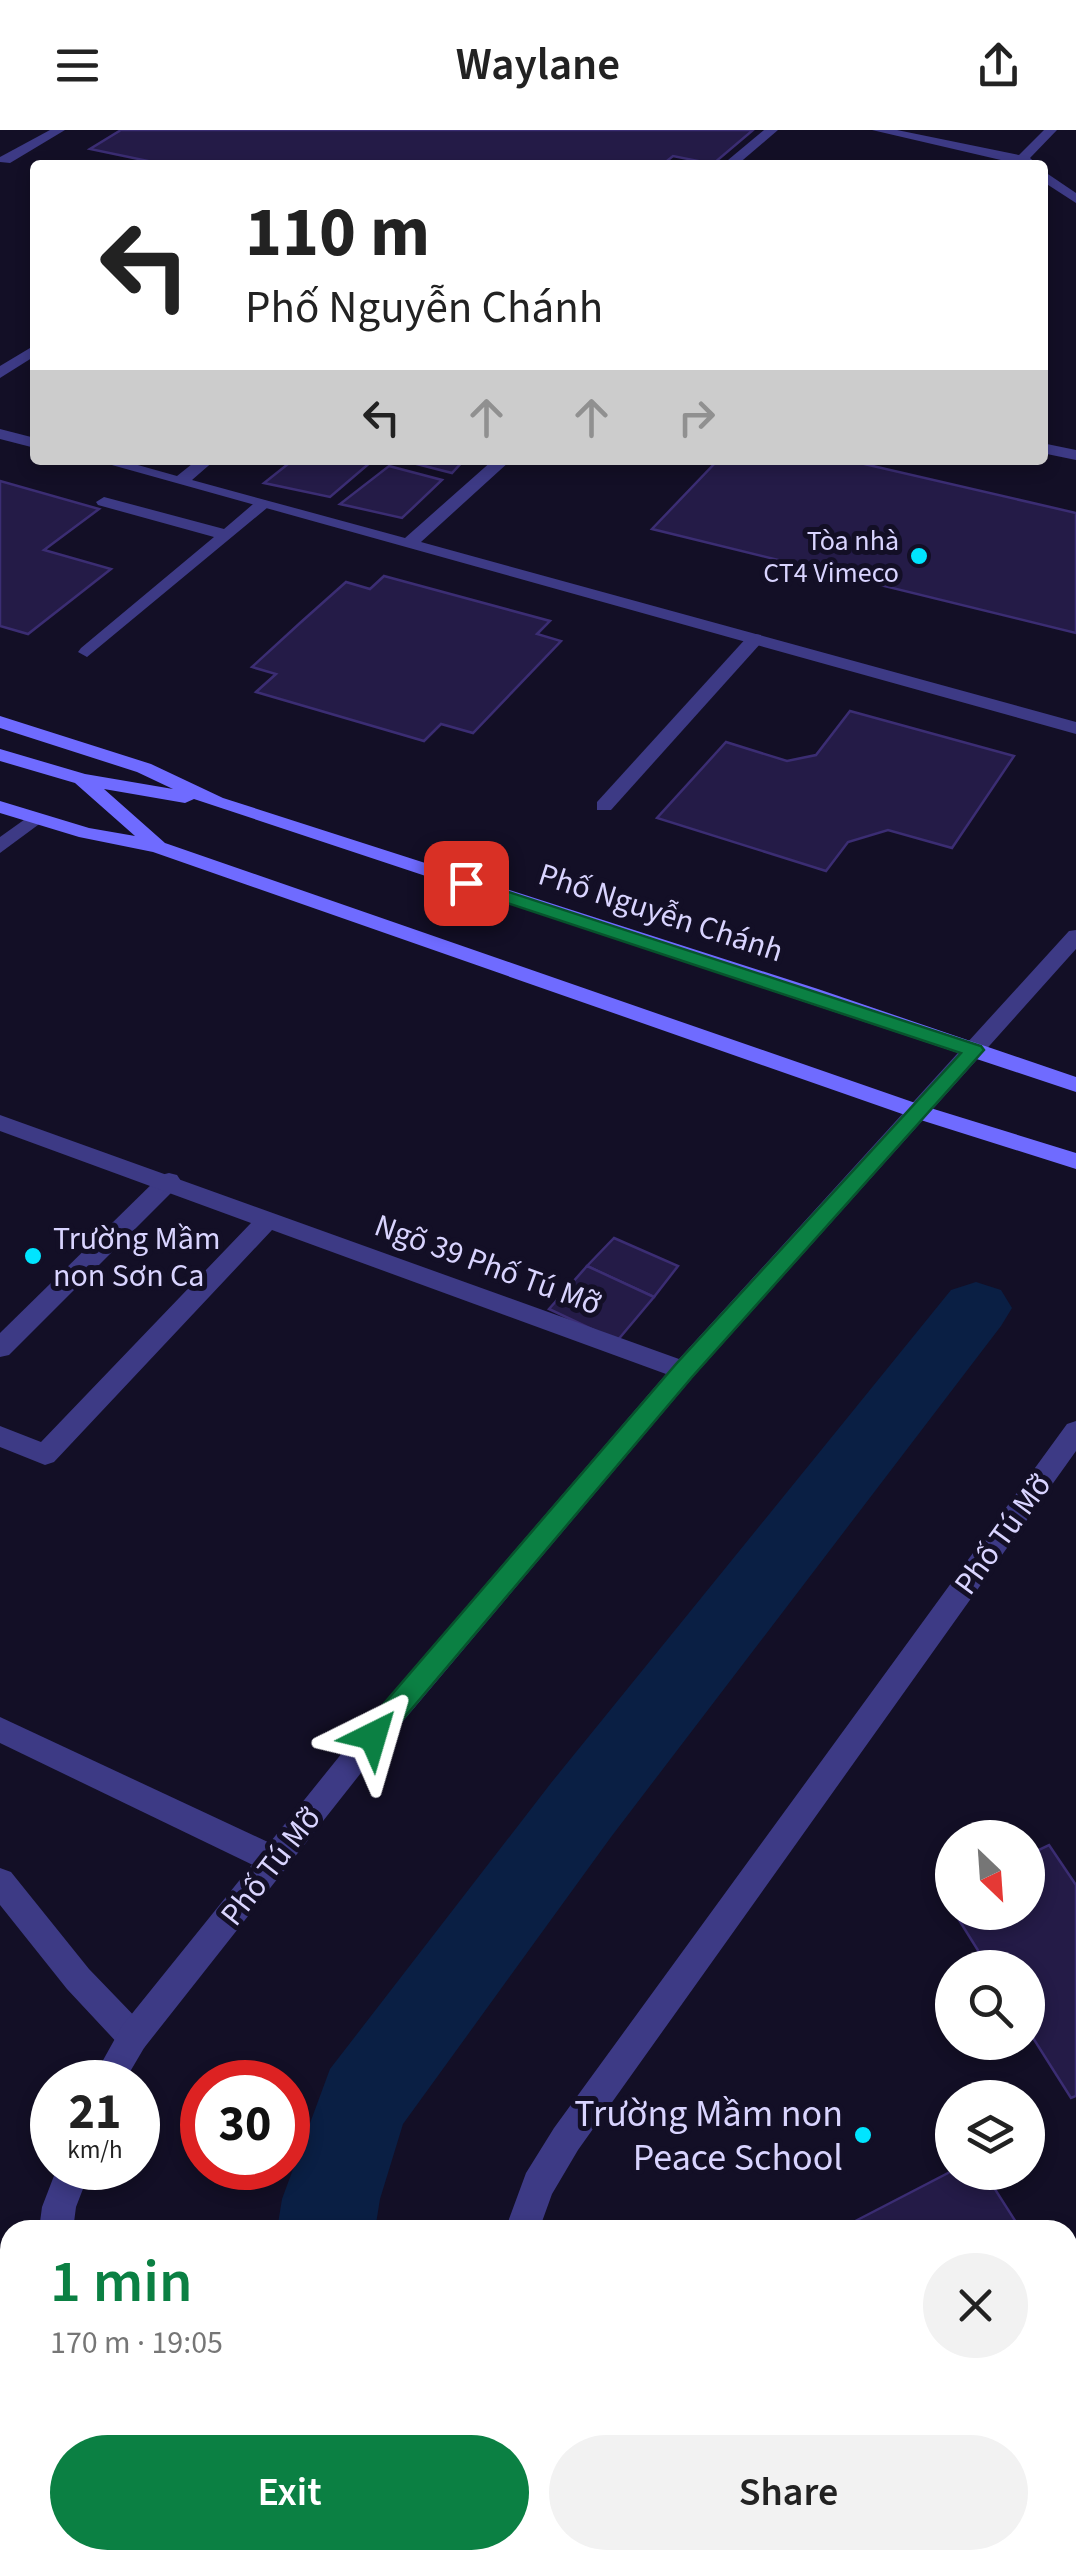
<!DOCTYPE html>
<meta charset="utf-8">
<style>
:root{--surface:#fff;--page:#f2f2f2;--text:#222;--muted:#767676;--accent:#0b8043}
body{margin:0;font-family:"Source Sans 3",sans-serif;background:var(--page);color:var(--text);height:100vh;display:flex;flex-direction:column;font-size:38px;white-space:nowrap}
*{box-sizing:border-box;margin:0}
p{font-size:32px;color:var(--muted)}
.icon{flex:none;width:55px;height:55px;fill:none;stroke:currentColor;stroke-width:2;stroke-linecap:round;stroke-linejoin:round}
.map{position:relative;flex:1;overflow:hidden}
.side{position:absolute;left:0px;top:2090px;width:1078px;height:350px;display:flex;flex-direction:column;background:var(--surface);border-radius:30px 30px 0 0;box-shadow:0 5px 15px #0003}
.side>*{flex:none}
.hud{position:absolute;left:30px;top:30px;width:1018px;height:305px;border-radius:10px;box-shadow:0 5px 15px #0003;background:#fff;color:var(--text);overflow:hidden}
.needle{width:65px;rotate:155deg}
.controls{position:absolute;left:935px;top:1690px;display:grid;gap:20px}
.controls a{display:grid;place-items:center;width:110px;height:110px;border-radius:50%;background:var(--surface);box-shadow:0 5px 15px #0003;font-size:50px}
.speed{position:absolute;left:30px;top:1930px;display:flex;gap:20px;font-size:50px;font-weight:700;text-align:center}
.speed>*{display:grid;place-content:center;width:130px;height:130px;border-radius:50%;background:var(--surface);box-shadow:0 5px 15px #0003;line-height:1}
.speed small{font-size:25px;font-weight:400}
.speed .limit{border:15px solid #d22;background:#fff;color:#111}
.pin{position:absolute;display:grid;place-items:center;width:85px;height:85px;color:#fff;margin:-42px;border-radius:20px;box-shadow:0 5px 15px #0006}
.me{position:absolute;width:110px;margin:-55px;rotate:40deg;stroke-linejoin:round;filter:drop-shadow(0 0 8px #0008)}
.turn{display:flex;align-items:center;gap:35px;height:210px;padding:0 50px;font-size:45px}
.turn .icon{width:130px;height:130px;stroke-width:2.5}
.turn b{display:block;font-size:70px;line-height:85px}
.lanes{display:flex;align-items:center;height:95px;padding:0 50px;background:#0003;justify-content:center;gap:50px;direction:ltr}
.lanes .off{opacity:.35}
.round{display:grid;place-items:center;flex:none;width:105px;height:105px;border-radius:52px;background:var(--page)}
.headline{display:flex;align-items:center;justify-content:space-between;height:170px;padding:0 50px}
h1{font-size:60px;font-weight:600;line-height:75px;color:var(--accent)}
.cta{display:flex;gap:20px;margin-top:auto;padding:20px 50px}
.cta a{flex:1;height:115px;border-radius:60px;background:var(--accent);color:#fff;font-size:40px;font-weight:600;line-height:115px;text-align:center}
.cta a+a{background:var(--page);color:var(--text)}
header{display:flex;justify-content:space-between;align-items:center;height:130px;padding:0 50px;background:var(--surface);font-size:45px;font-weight:600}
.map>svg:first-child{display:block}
</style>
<header><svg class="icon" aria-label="menu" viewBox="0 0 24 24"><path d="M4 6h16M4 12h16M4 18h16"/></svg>Waylane<svg class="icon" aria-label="share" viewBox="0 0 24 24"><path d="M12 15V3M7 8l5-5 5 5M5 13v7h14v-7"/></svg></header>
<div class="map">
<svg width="1076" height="2440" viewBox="0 0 1076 2440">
<rect width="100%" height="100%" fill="#130f26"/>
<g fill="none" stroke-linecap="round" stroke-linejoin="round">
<g fill="#0a1f44" fill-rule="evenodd">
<path d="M 976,1152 L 1001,1160 L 1012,1178 L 1001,1196 L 611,1707 L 403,1994 L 380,2069 L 375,2100 L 277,2100 L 282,2069 L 330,1939 L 551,1653 L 951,1160 Z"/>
<path d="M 317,2430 L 425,2430 L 427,2440 L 319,2440 Z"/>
</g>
</g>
<g fill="#241b47" stroke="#3b2d73" stroke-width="2.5">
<path d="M 121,0 L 753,0 L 713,34 L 673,26 L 662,35 L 167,35 L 90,19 Z"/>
<path d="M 293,330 L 366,330 L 372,331 L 330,367 L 264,353 Z"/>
<path d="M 401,330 L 464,330 L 452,343 Z"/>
<path d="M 718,330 L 847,330 L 1076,383 L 1076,503 L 652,399 Z"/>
<path d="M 389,336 L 442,350 L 402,388 L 340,374 Z"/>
<path d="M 0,351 L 99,379 L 44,420 L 111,439 L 28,504 L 0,496 Z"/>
<path d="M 384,446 L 550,491 L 537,504 L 561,511 L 473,603 L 441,594 L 424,611 L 256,562 L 276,544 L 252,537 L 300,493 L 346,452 L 370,459 Z"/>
<path d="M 850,581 L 1014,626 L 952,718 L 888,700 L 848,712 L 826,741 L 657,688 L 726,612 L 787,631 L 816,625 Z"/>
<path d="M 614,1108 L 678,1136 L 654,1167 L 587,1136 Z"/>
<path d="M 587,1136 L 654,1167 L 617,1211 L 549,1179 Z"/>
<path d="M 1049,1715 L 1076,1755 L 1076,1966 L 1071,1968 L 1028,1900 L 1028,1838 L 989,1838 L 954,1782 L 1028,1782 L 1028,1725 Z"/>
<path d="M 952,2041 L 984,2042 L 1021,2100 L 838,2100 Z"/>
<path d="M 1068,2174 L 1076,2187 L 1076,2440 L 911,2440 L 906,2430 L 1068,2430 Z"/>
</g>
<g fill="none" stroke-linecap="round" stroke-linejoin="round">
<g fill="#3d3a85" fill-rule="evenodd">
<path d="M 50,0 L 65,0 L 10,33 L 0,32 L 0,27 Z"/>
<path d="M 764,0 L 778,0 L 737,35 L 722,35 Z"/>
<path d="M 872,0 L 897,0 L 1019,25 L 1044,0 L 1057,0 L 1030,28 L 1038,35 L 1022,35 Z"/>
<path d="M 1042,40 L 1076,63 L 1076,73 L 1042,51 Z"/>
<path d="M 35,215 L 35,226 L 0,248 L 0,236 Z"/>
<path d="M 0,299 L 35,308 L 35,318 L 0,309 Z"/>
<path d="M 1042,313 L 1076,320 L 1076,330 L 1042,323 Z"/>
<path d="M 94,330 L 120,330 L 177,346 L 197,330 L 215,330 L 192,350 L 405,408 L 493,330 L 511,330 L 421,412 L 1076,592 L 1076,604 Z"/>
<path d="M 169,1043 L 177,1045 L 181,1051 L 177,1057 L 9,1225 L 0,1227 L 0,1203 L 161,1045 Z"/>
<path d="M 0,1587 L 285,1720 L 289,1730 L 285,1740 L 274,1743 L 263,1740 L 0,1613 Z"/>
<path d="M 0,1738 L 11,1742 L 89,1839 L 144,1896 L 149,1907 L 144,1918 L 133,1922 L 122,1918 L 67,1859 L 0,1775 Z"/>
<path d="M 0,2284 L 10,2288 L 10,2325 L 0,2321 Z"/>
<path d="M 10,2338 L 10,2377 L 0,2381 L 0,2342 Z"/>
</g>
<g fill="#3d3a85" fill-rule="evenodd">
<path d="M 104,367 L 224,399 L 259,369 L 273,373 L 87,527 L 78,522 L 81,518 L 214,407 L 98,375 L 96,372 Z"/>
<path d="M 755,504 L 761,505 L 761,513 L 611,680 L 597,680 L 597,672 L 749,505 Z"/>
<path d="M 35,682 L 45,688 L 42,692 L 0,723 L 0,707 Z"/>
<path d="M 1076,800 L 1076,819 L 693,1247 L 383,1615 L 144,1918 L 124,1952 L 91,1952 L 122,1896 L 363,1597 L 666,1244 L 272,1100 L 54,1332 L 45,1335 L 0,1317 L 0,1296 L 41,1312 L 251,1093 L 0,1001 L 0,985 L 679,1229 L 1069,801 Z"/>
<path d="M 1076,1291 L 1076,1321 L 578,2020 L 552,2064 L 539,2100 L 505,2100 L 526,2043 L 554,1998 L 1067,1294 Z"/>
<path d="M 57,2038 L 91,2038 L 76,2077 L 73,2100 L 39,2100 L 42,2077 Z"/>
<path d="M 54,2430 L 92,2430 L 94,2440 L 56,2440 Z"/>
<path d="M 617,2430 L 655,2430 L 659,2440 L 621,2440 Z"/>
</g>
<path fill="#6f6bff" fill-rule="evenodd" d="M 0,586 L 151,634 L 223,668 L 818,859 L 1076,947 L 1076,962 L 194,669 L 185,673 L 104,659 L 165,713 L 924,976 L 1076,1023 L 1076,1039 L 908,986 L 153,722 L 79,707 L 0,683 L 0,671 L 89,698 L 135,706 L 75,653 L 0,631 L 0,619 L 85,644 L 173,659 L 137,642 L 0,598 Z"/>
</g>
<path fill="#0b8043" stroke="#07532c" stroke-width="2.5" d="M 466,748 L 981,916 L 984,920 L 692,1247 L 382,1614 L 373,1617 L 363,1614 L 360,1606 L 363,1598 L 676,1234 L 961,923 L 459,757 L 459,749 Z"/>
<g fill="#00e5ff" stroke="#130f26" stroke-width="4">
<circle cx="919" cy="426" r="10"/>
<circle cx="33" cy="1126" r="10"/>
<circle cx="863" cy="2005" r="10"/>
</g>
<g text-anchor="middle" stroke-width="10" stroke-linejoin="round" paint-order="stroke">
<g font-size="28" fill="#d9d4ff" stroke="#130f26" text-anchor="end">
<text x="899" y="420">Tòa nhà<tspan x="899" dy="32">CT4 Vimeco</tspan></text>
</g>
<g font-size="32" fill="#d9d4ff" stroke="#130f26">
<text transform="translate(661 782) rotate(18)" y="11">Phố Nguyễn Chánh</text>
<text transform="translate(488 1134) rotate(20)" y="11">Ngõ 39 Phố Tú Mỡ</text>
<text transform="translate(1002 1404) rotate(-54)" y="11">Phố Tú Mỡ</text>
<text transform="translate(270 1736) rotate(-52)" y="11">Phố Tú Mỡ</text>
</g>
<g font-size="32" fill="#d9d4ff" stroke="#130f26" text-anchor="start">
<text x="53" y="1119">Trường Mầm<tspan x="53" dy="37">non Sơn Ca</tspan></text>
</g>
<g font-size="38" fill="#d9d4ff" stroke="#130f26" text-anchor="end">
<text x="843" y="1996">Trường Mầm non<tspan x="843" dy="44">Peace School</tspan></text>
</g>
</g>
</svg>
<div class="controls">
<a><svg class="needle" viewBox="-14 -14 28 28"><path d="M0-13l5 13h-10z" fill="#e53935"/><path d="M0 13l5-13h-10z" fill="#767676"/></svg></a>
<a><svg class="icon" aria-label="search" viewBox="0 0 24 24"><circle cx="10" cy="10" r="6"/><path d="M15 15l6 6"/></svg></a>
<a><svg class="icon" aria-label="layers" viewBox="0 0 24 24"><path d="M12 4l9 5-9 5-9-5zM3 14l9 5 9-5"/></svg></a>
</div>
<div class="speed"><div>21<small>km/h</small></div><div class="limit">30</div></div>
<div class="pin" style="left:466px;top:753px;background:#d93025"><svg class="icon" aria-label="arrive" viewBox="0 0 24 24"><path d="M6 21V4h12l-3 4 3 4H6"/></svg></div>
<svg class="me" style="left:373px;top:1606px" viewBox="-20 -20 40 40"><path d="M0-17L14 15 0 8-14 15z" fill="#0b8043" stroke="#fff" stroke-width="4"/></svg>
<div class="hud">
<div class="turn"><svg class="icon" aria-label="left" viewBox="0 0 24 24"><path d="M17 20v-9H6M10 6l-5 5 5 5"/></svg><div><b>110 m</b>Phố Nguyễn Chánh</div></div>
<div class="lanes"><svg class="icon" aria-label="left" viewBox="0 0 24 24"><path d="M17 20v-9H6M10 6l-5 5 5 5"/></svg><svg class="icon off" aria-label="ahead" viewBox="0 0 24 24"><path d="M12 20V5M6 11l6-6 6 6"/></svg><svg class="icon off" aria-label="ahead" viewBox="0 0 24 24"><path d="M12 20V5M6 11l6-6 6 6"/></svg><svg class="icon off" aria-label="right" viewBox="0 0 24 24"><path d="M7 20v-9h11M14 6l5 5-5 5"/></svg></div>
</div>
<section class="side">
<div class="headline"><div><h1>1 min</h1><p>170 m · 19:05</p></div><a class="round"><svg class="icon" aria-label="close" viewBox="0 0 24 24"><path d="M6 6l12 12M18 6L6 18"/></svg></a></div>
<div class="cta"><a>Exit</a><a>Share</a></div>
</section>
</div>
